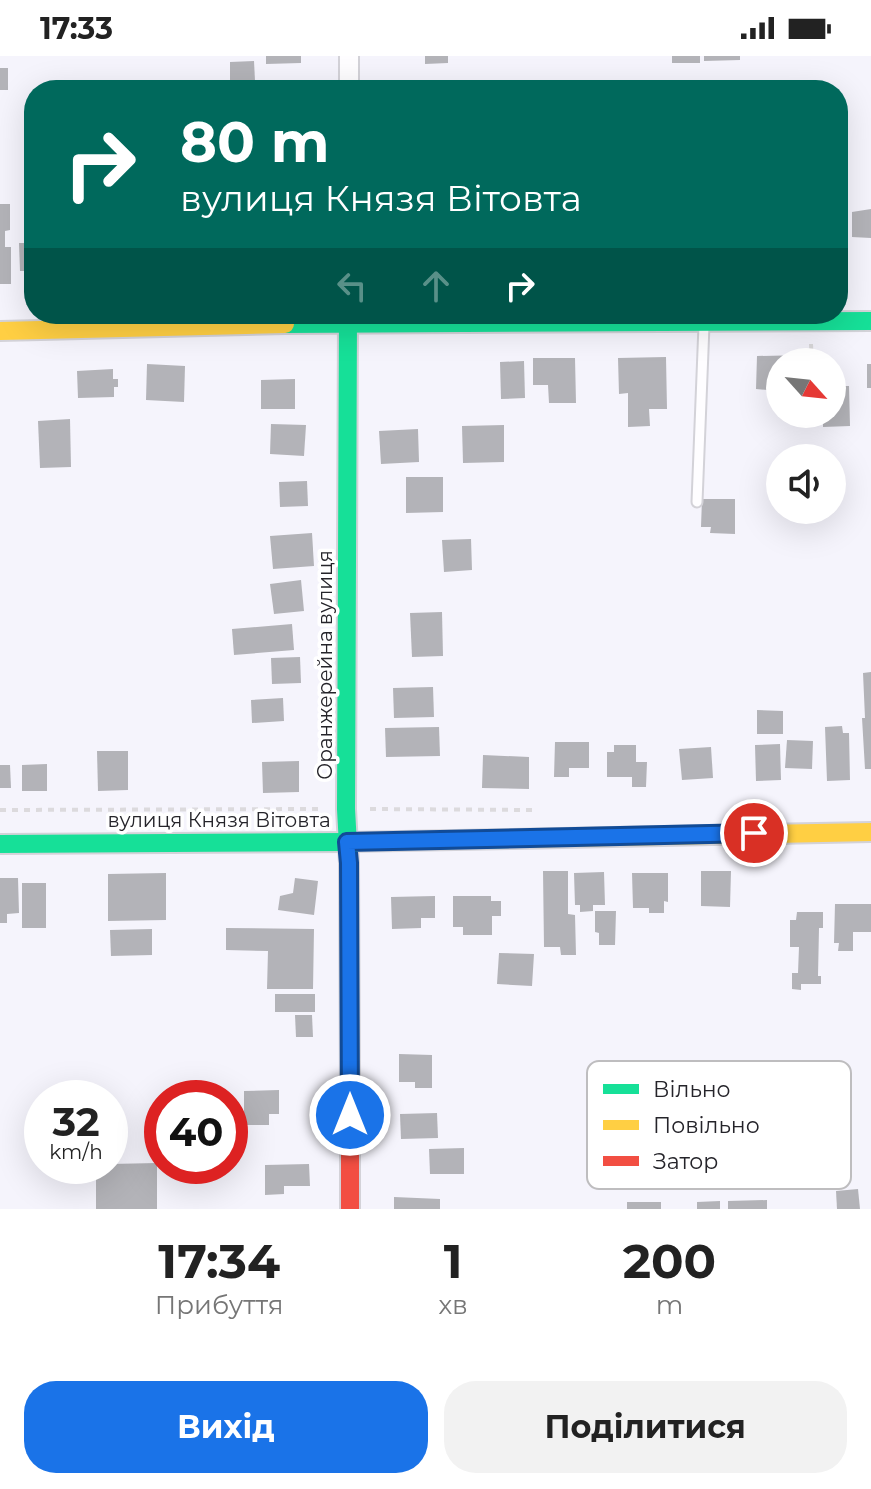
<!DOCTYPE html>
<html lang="uk">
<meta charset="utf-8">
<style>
:root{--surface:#fff;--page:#f2f2f2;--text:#222;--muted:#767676;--accent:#1a73e8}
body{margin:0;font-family:Montserrat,sans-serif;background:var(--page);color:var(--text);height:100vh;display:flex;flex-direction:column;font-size:30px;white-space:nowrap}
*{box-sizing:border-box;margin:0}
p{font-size:26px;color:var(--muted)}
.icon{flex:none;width:44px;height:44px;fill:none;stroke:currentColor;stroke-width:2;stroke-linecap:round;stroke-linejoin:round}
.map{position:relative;height:1153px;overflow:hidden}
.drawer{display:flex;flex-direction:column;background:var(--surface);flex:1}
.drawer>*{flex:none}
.hud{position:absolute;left:24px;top:24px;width:824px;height:244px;border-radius:32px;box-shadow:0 8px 32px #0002;background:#00695c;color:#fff;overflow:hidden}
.needle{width:52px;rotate:117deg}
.buttons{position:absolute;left:766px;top:292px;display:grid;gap:16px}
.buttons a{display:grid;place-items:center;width:80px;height:80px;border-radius:50%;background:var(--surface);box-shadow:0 8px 32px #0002;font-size:40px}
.speed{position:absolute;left:24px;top:1024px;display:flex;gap:16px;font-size:40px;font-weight:700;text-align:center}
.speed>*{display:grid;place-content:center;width:104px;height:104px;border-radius:50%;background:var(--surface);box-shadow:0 8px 32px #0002;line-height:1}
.speed small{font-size:20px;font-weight:400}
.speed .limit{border:12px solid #d22;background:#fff;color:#111}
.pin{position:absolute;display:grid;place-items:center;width:68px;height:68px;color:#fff;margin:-34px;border:4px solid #fff;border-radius:50%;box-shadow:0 2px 8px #0007}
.me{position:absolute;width:88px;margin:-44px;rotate:0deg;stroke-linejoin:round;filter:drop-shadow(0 0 6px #0008)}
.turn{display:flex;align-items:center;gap:28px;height:168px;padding:0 24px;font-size:36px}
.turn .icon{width:104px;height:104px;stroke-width:2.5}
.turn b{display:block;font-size:56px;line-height:68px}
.lanes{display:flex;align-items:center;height:76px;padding:0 24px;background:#0003;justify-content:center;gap:40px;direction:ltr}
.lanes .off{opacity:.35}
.eta{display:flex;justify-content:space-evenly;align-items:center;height:136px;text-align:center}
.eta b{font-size:48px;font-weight:700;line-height:56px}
.cta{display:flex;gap:16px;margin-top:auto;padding:16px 24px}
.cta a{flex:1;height:92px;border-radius:32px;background:var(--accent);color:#fff;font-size:32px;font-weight:700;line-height:92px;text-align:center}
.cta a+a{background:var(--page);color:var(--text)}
.status{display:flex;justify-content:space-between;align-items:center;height:56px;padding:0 40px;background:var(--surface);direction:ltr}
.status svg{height:22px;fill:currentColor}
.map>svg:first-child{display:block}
</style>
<div class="status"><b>17:33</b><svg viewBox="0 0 49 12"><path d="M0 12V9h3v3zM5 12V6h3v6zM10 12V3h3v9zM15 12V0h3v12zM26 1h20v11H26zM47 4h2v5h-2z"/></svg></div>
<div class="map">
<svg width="871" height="1153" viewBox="0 0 871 1153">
<rect width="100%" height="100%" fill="#f5f4fc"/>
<g fill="#b3b3b8">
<path d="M 266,0 L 301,0 L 301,7 L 266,8 Z"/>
<path d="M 425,0 L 448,0 L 448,7 L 425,8 Z"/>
<rect x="672" y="0" width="28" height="7"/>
<path d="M 704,0 L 740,0 L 740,4 L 704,5 Z"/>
<path d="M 254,5 L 255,25 L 230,26 L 230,6 Z"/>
<rect x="0" y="12" width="8" height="22"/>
<path d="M 300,30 L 300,34 L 272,34 L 272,31 Z"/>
<path d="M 428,30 L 428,34 L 386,34 L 386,31 Z"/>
<path d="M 0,148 L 10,148 L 10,174 L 5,175 L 5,191 L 11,191 L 11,228 L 0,228 Z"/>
<path d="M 871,153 L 871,182 L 852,181 L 852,156 Z"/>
<path d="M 19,187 L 34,187 L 34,215 L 20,215 Z"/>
<path d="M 807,299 L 806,306 L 780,306 L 780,335 L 756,333 L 757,300 Z"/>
<path d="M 666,301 L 667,353 L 649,353 L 650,370 L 628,371 L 628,337 L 619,338 L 618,302 Z"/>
<path d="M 533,302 L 575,302 L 576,347 L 549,347 L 548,329 L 533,329 Z"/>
<path d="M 524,305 L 525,342 L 501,343 L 500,306 Z"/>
<path d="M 147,308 L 185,310 L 184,346 L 146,344 Z"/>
<rect x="867" y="308" width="4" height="24"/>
<path d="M 113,313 L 113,323 L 118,323 L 118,331 L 114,331 L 114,341 L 78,342 L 77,315 Z"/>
<path d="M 295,323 L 295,353 L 261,353 L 261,324 Z"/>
<path d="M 832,330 L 849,330 L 850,370 L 823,371 L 823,358 L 832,358 Z"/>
<path d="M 70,363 L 71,411 L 40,412 L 38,365 Z"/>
<path d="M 271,368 L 306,369 L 304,400 L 270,398 Z"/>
<path d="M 504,369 L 504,406 L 463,407 L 462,370 Z"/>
<path d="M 418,373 L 419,406 L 381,408 L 379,375 Z"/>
<path d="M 406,421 L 443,421 L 443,456 L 406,457 Z"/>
<path d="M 307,425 L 308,450 L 280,451 L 279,426 Z"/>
<path d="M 702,443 L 735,443 L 735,478 L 710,477 L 711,471 L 701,471 Z"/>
<path d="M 312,477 L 314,510 L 273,513 L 270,480 Z"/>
<path d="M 471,483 L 472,514 L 444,516 L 442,484 Z"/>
<path d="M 301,524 L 304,555 L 274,558 L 270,528 Z"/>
<path d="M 442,556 L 443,600 L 412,601 L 410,557 Z"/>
<path d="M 292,568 L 294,594 L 234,599 L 232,573 Z"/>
<path d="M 300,601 L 301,627 L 272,628 L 271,602 Z"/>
<path d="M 871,616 L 871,713 L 865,713 L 862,662 L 865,662 L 863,617 Z"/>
<path d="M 433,631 L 434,661 L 394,662 L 393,632 Z"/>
<path d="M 283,642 L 284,665 L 252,667 L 251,644 Z"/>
<path d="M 757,654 L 783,655 L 783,678 L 757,678 Z"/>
<path d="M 842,670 L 843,677 L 849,677 L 850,724 L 827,725 L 825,671 Z"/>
<path d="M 439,671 L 440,700 L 386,701 L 385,672 Z"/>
<path d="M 787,684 L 813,685 L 812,713 L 785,712 Z"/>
<path d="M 555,686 L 589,686 L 589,712 L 569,712 L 569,721 L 554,721 Z"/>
<path d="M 780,688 L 781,724 L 756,725 L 755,689 Z"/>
<path d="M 614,689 L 636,689 L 636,706 L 647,706 L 646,731 L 632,731 L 632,721 L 607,721 L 607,696 L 614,696 Z"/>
<path d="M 711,691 L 713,722 L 682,724 L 679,693 Z"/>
<path d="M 97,695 L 128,695 L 128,734 L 98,735 Z"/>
<path d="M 483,699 L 529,701 L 529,733 L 482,732 Z"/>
<path d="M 299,705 L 299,736 L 263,737 L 262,706 Z"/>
<path d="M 47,708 L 47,735 L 22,735 L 22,709 Z"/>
<path d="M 0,709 L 10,709 L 11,732 L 0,732 Z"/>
<path d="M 543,815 L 568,815 L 568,858 L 575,859 L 576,899 L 561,899 L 560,891 L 544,891 Z"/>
<path d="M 701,815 L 731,815 L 730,851 L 701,850 Z"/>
<path d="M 604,816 L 605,849 L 593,849 L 593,855 L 580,856 L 580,849 L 575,849 L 574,817 Z"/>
<path d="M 166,817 L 166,864 L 108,865 L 108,818 Z"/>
<path d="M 632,817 L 668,817 L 668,846 L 664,845 L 664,857 L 649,857 L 649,852 L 633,852 Z"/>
<path d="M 0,822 L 18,822 L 19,857 L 7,858 L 7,867 L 0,867 Z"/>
<path d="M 295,822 L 318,825 L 314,859 L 278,854 L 280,840 L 293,837 Z"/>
<rect x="22" y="827" width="24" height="45"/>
<path d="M 435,840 L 435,862 L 421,862 L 421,872 L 392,873 L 391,841 Z"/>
<path d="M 453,840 L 491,840 L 491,845 L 501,845 L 501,860 L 492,860 L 492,879 L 463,879 L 463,871 L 453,871 Z"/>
<path d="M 835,848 L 871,848 L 871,876 L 853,876 L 853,895 L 838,895 L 839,887 L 834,887 Z"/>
<path d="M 595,855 L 616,855 L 615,889 L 599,889 L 599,877 L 595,876 Z"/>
<path d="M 797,856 L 823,856 L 823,872 L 819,872 L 818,920 L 821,920 L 821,928 L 801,928 L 801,934 L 792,933 L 792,917 L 798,917 L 799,891 L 790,891 L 790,864 L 796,864 Z"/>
<path d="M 226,872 L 314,873 L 313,933 L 267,933 L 268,895 L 226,894 Z"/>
<path d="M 152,873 L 152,899 L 111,900 L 110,874 Z"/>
<path d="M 499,897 L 534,898 L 532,930 L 497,928 Z"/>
<rect x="275" y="938" width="40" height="18"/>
<path d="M 295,959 L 312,959 L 313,981 L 296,981 Z"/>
<path d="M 399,998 L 432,999 L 432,1032 L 415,1032 L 415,1026 L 399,1026 Z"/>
<path d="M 279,1034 L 279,1058 L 269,1058 L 269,1069 L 244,1069 L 244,1035 Z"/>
<path d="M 437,1057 L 438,1082 L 401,1083 L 400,1058 Z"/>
<path d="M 464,1092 L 464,1118 L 430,1118 L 429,1093 Z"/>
<path d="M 157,1107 L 157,1153 L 96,1153 L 96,1110 L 110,1110 L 110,1108 Z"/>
<path d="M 309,1108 L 310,1130 L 284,1130 L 284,1138 L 265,1139 L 265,1109 Z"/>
<path d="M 858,1133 L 860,1153 L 837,1153 L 836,1135 Z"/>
<path d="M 394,1141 L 440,1143 L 440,1153 L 394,1153 Z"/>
<path d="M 767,1144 L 767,1153 L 728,1153 L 728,1145 Z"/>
<path d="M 720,1145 L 720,1153 L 697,1153 L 697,1146 Z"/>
<rect x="627" y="1146" width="34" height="7"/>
</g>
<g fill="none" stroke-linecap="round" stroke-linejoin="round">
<g stroke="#d3d2d8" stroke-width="13">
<path id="lane" d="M 697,446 L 704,269"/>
</g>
<g stroke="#d3d2d8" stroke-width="22">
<path id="street" d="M 349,34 L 349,0"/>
</g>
<g stroke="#d3d2d8" stroke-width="22">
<g id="fast">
<path d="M 348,258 L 346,753 L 349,807 L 350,1038"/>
<path d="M 285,268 L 871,265"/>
<path d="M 0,788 L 347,786 L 512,783"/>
</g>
</g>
<g stroke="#d3d2d8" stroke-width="22">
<g id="slow">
<path d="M 0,275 L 285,268"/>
<path d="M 512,783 L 871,776"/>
</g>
</g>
<g stroke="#d3d2d8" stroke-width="22">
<path id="jam" d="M 350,1038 L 350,1153"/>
</g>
<g stroke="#dcdadd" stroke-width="4" stroke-dasharray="6 6" stroke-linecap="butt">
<path d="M 811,288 L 812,306"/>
<path d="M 370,753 L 534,754"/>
<path d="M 0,754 L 322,753"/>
</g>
<use href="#lane" stroke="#fefdff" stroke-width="9"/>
<use href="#street" stroke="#fefdff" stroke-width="18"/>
<use href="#fast" stroke="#16e098" stroke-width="18"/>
<use href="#slow" stroke="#ffcf43" stroke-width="18"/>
<use href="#jam" stroke="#f24e42" stroke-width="18"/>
</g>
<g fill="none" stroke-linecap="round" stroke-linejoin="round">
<g stroke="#114b97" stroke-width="20">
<path id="route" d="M 350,1059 L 349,807 L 347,786 L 754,777"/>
</g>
<use href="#route" stroke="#1a73e8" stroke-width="14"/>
</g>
<g text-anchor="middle" stroke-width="7" stroke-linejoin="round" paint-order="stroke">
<g font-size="20" fill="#25242a" stroke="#fff">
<text transform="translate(325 609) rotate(-90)" y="7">Оранжерейна вулиця</text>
<text x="219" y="771">вулиця Князя Вітовта</text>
</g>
</g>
<rect x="587" y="1005" width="264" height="128" rx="12" fill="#fff" stroke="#bebdbf" stroke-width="2"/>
<rect x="603" y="1028" width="36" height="10" fill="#16e098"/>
<rect x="603" y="1064" width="36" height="10" fill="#ffcf43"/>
<rect x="603" y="1100" width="36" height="10" fill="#f24e42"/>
<g font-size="22" fill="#25242a">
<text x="653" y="1041">Вільно</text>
<text x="653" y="1077">Повільно</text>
<text x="653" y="1113">Затор</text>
</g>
</svg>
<div class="buttons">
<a><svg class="needle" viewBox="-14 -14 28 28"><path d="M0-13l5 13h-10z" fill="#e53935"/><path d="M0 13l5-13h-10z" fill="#767676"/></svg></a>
<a><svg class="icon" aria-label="sound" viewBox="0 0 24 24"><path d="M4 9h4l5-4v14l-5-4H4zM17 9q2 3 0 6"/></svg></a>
</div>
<div class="speed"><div>32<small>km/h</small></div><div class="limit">40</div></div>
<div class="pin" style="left:754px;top:777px;background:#d93025"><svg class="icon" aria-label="arrive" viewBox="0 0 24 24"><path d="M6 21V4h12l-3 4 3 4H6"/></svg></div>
<svg class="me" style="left:350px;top:1059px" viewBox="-20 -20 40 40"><circle r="17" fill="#1a73e8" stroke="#fff" stroke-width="3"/><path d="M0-11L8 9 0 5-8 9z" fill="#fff"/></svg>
<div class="hud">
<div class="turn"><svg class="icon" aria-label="right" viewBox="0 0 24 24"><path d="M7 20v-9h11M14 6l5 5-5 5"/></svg><div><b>80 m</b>вулиця Князя Вітовта</div></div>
<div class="lanes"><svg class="icon off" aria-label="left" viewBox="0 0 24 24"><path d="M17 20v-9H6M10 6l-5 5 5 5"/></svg><svg class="icon off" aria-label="ahead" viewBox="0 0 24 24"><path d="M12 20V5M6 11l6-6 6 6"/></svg><svg class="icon" aria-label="right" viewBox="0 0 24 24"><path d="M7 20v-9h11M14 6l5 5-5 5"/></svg></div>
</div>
</div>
<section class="drawer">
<div class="eta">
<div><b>17:34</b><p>Прибуття</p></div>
<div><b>1</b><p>хв</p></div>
<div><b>200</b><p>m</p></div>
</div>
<div class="cta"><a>Вихід</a><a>Поділитися</a></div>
</section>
